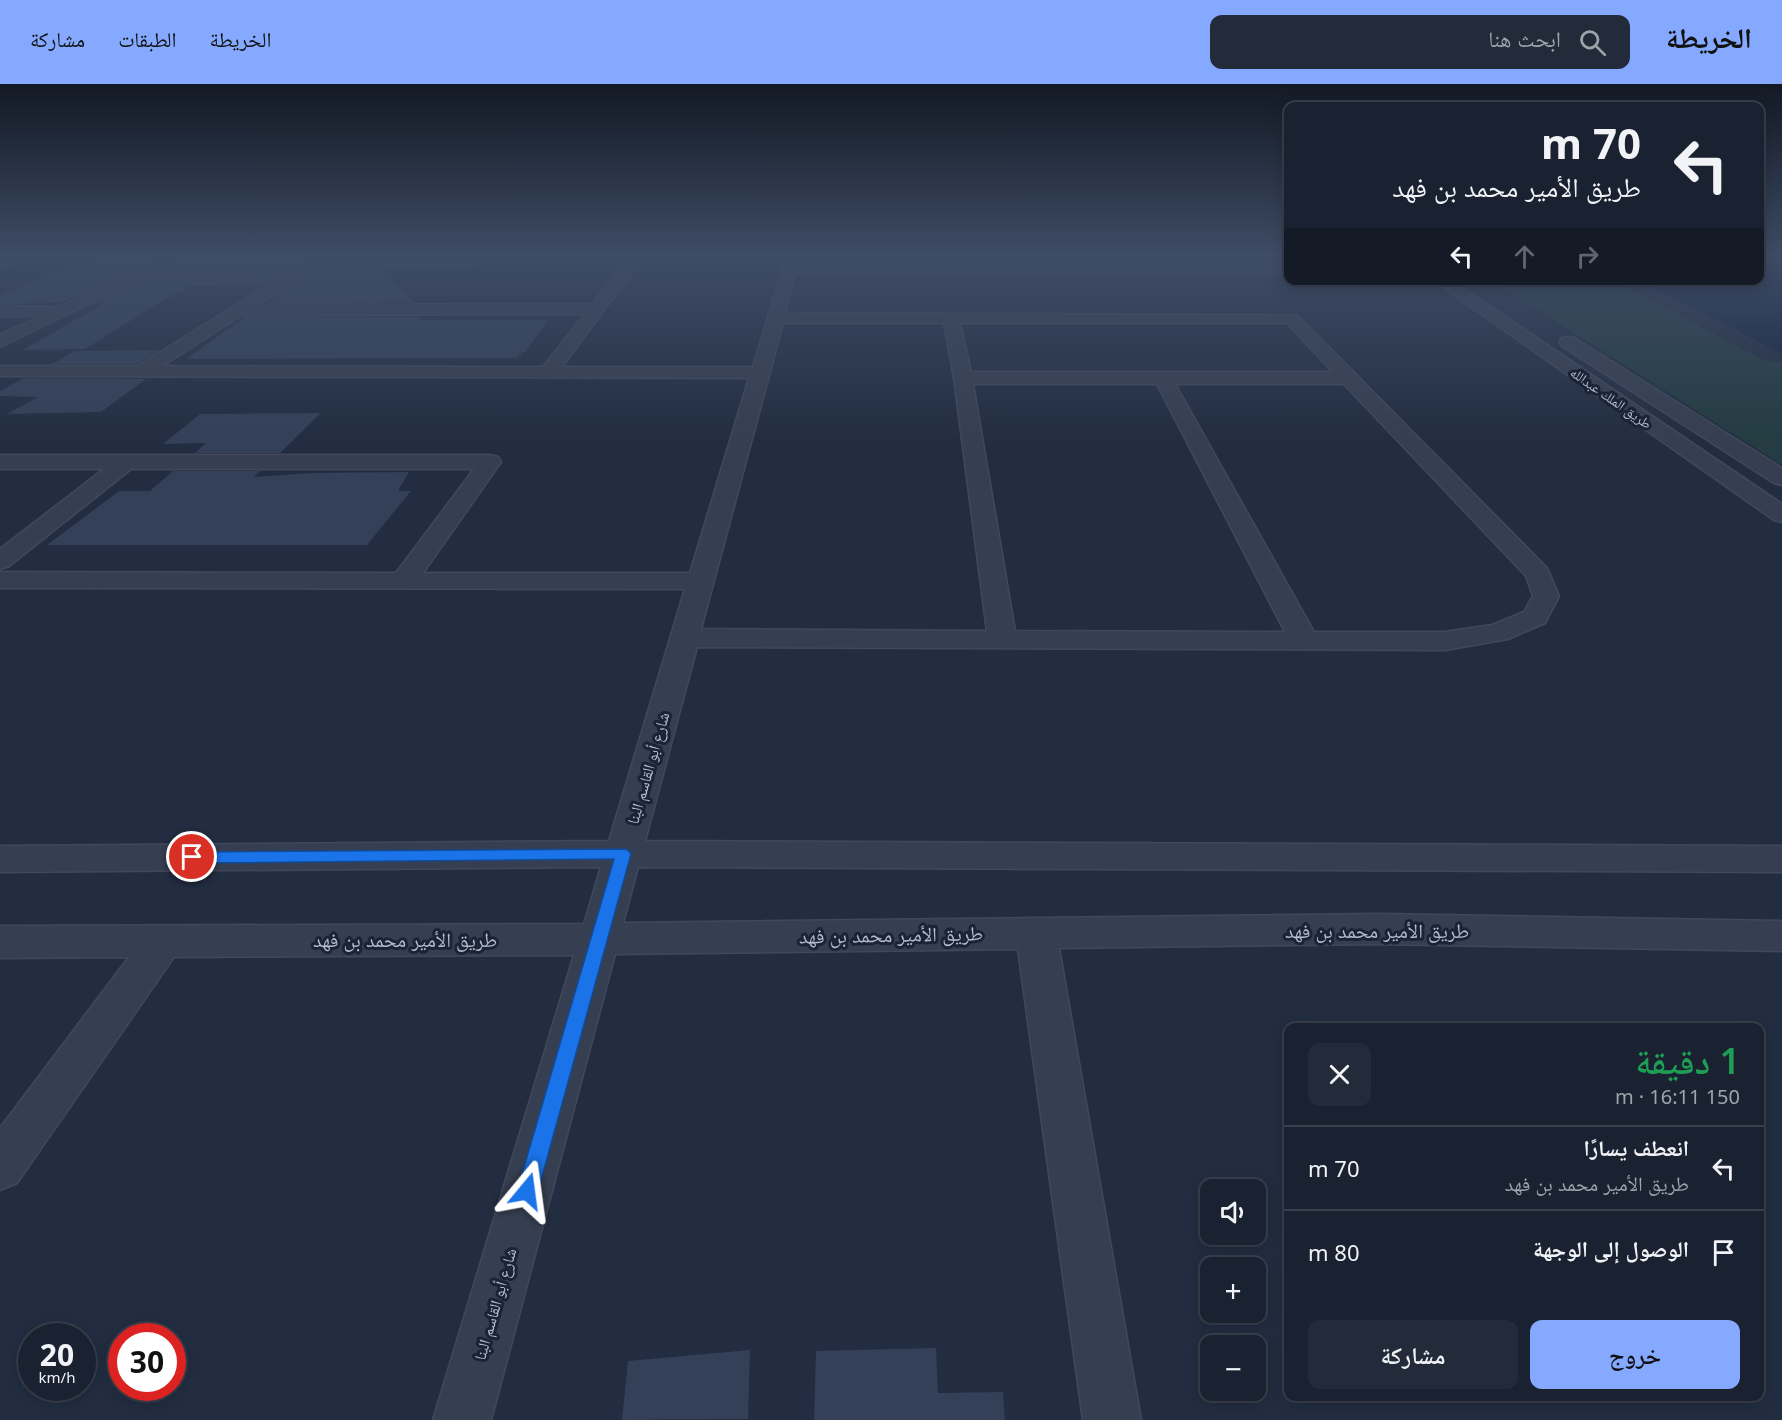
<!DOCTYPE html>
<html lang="ar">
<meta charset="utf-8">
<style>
:root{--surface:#1a2231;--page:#232a39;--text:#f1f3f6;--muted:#9fa4ab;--line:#383f4d;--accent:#84a9ff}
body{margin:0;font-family:"Noto Sans","Noto Naskh Arabic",sans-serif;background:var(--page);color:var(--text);direction:rtl;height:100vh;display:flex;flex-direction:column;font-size:22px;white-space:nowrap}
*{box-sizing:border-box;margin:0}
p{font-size:20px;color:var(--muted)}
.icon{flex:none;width:33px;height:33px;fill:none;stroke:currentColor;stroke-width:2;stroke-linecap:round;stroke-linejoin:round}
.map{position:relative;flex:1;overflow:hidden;direction:ltr}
.sheet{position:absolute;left:1284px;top:939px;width:480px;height:378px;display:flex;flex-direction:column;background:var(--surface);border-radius:12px;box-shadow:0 3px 15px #0003,0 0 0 2px var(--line);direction:rtl}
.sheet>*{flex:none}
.top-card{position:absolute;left:1284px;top:18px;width:480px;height:183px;border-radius:12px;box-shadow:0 3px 15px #0003,0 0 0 2px var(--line);direction:rtl;background:#1a2231;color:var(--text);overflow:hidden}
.tools{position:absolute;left:1200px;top:1095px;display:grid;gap:12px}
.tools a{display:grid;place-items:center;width:66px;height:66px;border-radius:12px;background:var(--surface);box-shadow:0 3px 15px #0003,0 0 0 2px var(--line);font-size:30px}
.speed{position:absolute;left:18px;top:1239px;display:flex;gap:12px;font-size:30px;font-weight:700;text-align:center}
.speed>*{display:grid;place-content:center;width:78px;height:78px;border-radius:50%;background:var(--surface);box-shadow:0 3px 15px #0003,0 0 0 2px var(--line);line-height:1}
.speed small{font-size:15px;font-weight:400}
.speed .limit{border:9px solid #d22;background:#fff;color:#111}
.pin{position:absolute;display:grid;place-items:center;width:51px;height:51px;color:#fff;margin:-26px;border:3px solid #fff;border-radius:50%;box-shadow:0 2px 6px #0007}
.me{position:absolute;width:66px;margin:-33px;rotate:16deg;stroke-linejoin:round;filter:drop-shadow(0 0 4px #0008)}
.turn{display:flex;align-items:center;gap:21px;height:126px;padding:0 24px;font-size:27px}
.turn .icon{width:78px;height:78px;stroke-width:2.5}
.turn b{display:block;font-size:42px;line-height:51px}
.lanes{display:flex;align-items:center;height:57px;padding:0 24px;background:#0003;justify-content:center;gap:30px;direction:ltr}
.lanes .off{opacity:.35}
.round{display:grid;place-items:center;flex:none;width:63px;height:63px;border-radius:12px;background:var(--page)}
.summary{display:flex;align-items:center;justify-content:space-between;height:102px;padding:0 24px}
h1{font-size:36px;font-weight:600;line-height:45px;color:#1e9e55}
.primary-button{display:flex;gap:12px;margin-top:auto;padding:12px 24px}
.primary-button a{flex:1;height:69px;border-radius:12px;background:var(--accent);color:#111;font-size:24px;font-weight:600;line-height:69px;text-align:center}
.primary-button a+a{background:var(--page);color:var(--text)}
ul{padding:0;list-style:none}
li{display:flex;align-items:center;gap:18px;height:84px;padding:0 24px;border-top:2px solid var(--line)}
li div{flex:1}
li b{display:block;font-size:22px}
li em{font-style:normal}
header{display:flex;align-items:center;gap:36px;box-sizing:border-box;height:84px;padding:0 30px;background:var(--accent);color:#111}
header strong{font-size:28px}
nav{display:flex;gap:33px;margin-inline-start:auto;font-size:21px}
.search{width:420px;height:54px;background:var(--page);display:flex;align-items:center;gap:15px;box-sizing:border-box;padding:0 21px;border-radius:12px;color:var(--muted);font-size:22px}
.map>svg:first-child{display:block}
</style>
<header>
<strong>الخريطة</strong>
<div class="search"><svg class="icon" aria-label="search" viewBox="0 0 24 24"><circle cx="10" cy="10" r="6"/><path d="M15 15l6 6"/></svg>ابحث هنا</div>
<nav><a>الخريطة</a><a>الطبقات</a><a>مشاركة</a></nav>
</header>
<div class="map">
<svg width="1782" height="1336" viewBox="0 0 1782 1336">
<rect width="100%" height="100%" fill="#222d41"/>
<path fill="#243c42" d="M 1492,197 L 1616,197 L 1763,276 L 1782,279 L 1782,381 Z"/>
<path fill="#142241" d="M 1760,170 L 1782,170 L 1782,270 L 1641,197 L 1760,196 Z"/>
<g fill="#334058">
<path d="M 199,170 L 315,170 L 302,178 L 179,178 L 189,171 Z"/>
<path d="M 95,171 L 163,171 L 61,219 L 0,220 L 0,212 Z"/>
<path d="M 319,184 L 377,184 L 415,218 L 266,219 Z"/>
<path d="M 155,190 L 281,190 L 264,201 L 191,202 L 167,214 L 85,265 L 23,266 L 105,219 L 95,219 Z"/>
<path d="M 245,233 L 422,233 L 418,236 L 548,236 L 525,268 L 522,268 L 518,274 L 186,275 Z"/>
<path d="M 160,266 L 137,280 L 52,280 L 75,267 Z"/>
<path d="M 24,294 L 146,295 L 101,328 L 7,330 L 38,313 L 0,312 L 0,307 Z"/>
<path d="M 321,329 L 280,369 L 195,369 L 206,359 L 163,360 L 200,330 Z"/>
<path d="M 173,387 L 260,387 L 254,393 L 312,389 L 409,388 L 398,407 L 411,407 L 367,461 L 47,461 L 119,407 L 150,407 Z"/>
<path d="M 936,1264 L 938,1309 L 1003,1308 L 1005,1336 L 814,1336 L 816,1267 Z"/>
<path d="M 750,1266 L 748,1335 L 622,1336 L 628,1277 Z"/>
</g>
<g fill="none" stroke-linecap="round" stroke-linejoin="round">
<g stroke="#40485a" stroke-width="3">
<g id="minor">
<path d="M 17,170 L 35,170 L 33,173 L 0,185 L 0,176 Z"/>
<path d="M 170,170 L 187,170 L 171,180 L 303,180 L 319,170 L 335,170 L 331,174 L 472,174 L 479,178 L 472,182 L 318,182 L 257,221 L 592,220 L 631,170 L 645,170 L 562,283 L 753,283 L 787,170 L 801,170 L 798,182 L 1288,182 L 1288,190 L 795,190 L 785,229 L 1297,231 L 1547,484 L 1559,512 L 1545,539 L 1508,555 L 1445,566 L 697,563 L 645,757 L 1782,762 L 1782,788 L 638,783 L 623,839 L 1379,830 L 1782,837 L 1782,867 L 1379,860 L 1059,864 L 1141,1336 L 1083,1336 L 1018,865 L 615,870 L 491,1336 L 433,1336 L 574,871 L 174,873 L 17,1099 L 0,1106 L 0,1044 L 129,873 L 0,874 L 0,842 L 584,840 L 601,783 L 0,788 L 0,762 L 609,757 L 685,505 L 0,504 L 0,488 L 396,489 L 474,385 L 131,385 L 9,482 L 0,485 L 0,465 L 104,385 L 0,385 L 0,371 L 490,371 L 498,373 L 501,378 L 423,489 L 690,489 L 749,294 L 0,292 L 0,282 L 138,282 L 289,188 L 154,188 L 0,263 L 0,251 L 41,232 L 0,232 L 0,222 L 59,223 ZM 585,230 L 543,283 L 162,282 L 242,231 ZM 783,239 L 944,239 L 954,294 L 987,547 L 701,545 ZM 960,239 L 1287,239 L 1333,288 L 971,288 ZM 973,300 L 1157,300 L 1285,548 L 1015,547 ZM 1175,300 L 1344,300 L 1526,492 L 1533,512 L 1524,528 L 1492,541 L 1445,548 L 1314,548 Z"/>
<path d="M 1433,196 L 1451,196 L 1782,420 L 1782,438 L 1774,436 Z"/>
<path d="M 1568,253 L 1574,254 L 1782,384 L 1782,401 L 1774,399 L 1562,262 L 1559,258 L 1562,254 Z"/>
</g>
</g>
<use href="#minor" fill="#363f51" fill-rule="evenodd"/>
</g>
<linearGradient id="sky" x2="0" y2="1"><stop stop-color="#131924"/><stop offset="0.48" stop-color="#3e4c65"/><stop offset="1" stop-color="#3e4c65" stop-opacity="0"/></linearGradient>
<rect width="1782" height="357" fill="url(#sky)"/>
<path fill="#1a73e8" stroke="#114b97" stroke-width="1.5" d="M 623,765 L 628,766 L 631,770 L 538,1107 L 535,1114 L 527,1117 L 520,1114 L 517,1107 L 614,775 L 192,779 L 186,777 L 184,773 L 186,769 L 192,768 Z"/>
<g text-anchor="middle" stroke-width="6" stroke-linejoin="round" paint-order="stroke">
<g font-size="14" fill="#b3bacc" stroke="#1b2436">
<text transform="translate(1611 314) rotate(35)" y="5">طريق الملك عبدالله</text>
</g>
<g font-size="16" fill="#b3bacc" stroke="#1b2436">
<text transform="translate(648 684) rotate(-74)" y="6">شارع أبو القاسم البنا</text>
<text transform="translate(495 1220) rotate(-74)" y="6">شارع أبو القاسم البنا</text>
</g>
<g font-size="20" fill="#b3bacc" stroke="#1b2436">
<text x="1377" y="854">طريق الأمير محمد بن فهد</text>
<text transform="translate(891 851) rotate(-1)" y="7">طريق الأمير محمد بن فهد</text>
<text x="405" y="863">طريق الأمير محمد بن فهد</text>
</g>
</g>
</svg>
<div class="tools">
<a><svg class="icon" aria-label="sound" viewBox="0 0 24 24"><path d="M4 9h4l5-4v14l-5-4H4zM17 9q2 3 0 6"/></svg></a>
<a>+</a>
<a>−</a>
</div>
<div class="speed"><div>20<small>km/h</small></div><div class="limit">30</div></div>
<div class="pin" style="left:192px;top:773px;background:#d93025"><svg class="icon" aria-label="arrive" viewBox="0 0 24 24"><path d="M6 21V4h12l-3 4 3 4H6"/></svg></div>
<svg class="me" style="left:527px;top:1107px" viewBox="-20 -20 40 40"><path d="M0-17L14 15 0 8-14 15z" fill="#1a73e8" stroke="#fff" stroke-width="4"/></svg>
<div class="top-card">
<div class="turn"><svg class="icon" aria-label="left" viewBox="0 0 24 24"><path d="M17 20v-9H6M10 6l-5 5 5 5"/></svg><div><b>70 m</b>طريق الأمير محمد بن فهد</div></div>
<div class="lanes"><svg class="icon" aria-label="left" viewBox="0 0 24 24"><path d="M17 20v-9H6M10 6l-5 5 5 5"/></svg><svg class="icon off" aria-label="ahead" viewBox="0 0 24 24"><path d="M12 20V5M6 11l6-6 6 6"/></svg><svg class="icon off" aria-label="right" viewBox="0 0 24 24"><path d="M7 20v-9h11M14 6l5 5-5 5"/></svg></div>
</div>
<section class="sheet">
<div class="summary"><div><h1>1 دقيقة</h1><p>150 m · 16:11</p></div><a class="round"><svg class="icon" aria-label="close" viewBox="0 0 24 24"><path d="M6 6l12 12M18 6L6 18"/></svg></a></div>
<ul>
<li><svg class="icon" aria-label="left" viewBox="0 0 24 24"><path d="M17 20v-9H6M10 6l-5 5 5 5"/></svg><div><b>انعطف يسارًا</b><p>طريق الأمير محمد بن فهد</p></div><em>70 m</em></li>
<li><svg class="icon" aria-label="arrive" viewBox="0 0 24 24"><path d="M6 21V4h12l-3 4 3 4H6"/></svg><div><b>الوصول إلى الوجهة</b></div><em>80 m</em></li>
</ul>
<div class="primary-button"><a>خروج</a><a>مشاركة</a></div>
</section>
</div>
